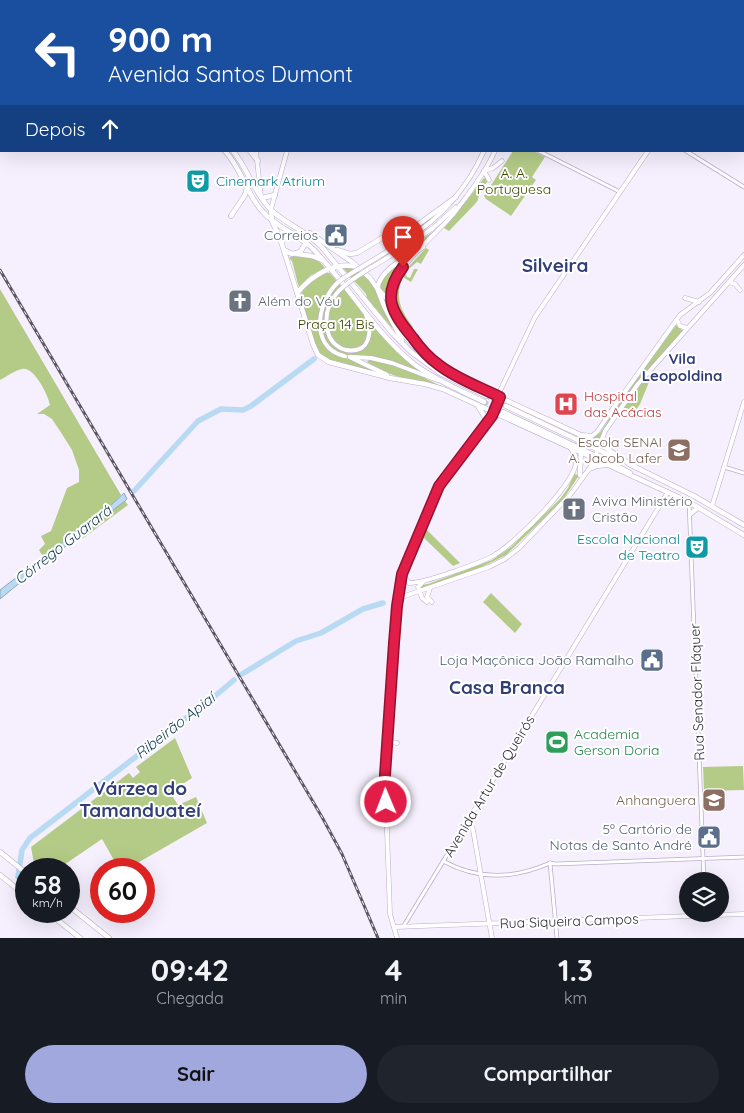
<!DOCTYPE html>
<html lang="pt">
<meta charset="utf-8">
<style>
:root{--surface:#171b24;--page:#20242c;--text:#f1f3f6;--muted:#9ea1a6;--accent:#a0a8de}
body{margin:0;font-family:Quicksand,sans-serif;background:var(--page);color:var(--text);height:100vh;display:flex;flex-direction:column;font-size:19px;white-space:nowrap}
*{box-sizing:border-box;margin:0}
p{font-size:16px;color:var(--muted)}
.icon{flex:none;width:28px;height:28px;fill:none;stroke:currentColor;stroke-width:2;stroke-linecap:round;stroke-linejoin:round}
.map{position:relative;height:938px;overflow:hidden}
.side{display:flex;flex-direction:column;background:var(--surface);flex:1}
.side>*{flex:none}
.guide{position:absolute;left:0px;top:0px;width:745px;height:152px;box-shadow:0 5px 20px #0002;background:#1a4fa0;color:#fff;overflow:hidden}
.tools{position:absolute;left:679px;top:872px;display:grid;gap:10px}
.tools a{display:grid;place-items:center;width:50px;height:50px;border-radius:50%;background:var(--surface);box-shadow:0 5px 20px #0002;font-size:25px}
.speed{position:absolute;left:15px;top:858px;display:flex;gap:10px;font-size:25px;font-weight:700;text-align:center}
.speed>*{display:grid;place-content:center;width:65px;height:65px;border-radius:50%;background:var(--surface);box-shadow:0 5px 20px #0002;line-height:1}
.speed small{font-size:12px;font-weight:400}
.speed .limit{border:8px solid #d22;background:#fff;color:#111}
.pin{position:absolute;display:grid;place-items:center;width:42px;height:42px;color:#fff;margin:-51px -21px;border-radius:50% 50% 50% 0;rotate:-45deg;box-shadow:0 0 5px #0007}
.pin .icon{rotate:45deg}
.me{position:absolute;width:55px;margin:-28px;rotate:359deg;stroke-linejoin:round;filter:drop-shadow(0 0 4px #0008)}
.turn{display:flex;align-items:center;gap:18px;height:105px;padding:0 25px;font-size:22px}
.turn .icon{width:65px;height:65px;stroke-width:2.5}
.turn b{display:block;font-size:35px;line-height:42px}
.then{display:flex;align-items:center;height:48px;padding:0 25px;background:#0003;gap:10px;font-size:19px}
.eta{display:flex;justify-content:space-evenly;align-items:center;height:85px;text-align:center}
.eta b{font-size:30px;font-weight:700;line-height:35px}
.primary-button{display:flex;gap:10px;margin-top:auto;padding:10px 25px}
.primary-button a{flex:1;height:58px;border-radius:30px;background:var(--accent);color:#111;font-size:20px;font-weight:700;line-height:58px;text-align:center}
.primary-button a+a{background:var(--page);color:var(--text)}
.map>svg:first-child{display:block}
</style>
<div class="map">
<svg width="744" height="938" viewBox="0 0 744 938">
<rect width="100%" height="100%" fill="#f6f0fe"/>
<g fill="#b4cb87">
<path d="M 513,151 L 534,151 L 545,157 L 532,177 L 536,180 L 511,216 L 486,199 L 484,196 Z"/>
<path d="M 486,177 L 487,182 L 479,193 L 478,200 L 475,204 L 449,231 L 444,228 L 471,195 L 484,178 Z"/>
<path d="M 433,217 L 429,222 L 401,240 L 406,250 L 437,229 L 420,247 L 402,258 L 391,239 L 413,230 Z"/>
<path d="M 426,248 L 429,250 L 421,264 L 417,262 L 405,272 L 407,277 L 410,278 L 414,269 L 418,269 L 411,282 L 403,277 C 394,297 401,311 413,327 L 411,334 C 376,292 397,280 426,248 Z"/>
<path d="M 292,256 C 305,257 317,256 325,268 L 310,276 L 299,288 L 292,261 L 289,258 Z"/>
<path d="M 407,260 C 380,294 388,311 413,342 C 403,331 377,300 381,284 C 384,272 397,266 407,260 Z"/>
<path d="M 345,267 C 372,267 382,306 393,327 L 392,328 L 367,298 L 366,294 L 343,268 Z"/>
<path d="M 325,273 L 330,273 C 339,284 365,312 368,324 C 369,329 368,335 366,339 C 362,348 355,349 346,348 L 346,352 C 364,355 372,341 372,324 L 396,350 L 421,373 C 396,362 372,356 345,355 L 344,358 L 351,359 L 384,375 C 368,370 333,366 321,354 C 312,344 304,309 300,295 L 308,283 Z"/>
<path d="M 0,289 L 121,495 L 114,503 L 43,557 L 39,550 L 45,544 L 41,536 L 51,531 L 67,488 L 79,482 L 79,470 L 72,450 L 60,431 L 52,419 L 44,414 L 37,414 L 50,405 C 48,395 34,366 22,369 C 15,370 6,377 0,380 Z"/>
<path d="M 676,325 L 683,331 L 637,382 L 613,416 L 598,441 L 591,437 L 600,433 L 620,402 Z"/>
<path d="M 369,360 C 397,362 422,377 447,389 C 419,382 391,378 367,362 Z"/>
<path d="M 654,370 L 640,404 L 633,415 L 623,408 L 641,384 Z"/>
<path d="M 574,474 L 578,475 L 578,477 L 562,501 L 506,555 L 482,567 L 421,589 L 419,587 L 421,585 L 428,584 L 492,560 L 511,547 L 560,499 L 568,488 Z"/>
<path d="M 125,501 L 128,505 L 82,539 L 96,521 Z"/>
<path d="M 425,528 L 460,563 L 453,566 L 422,536 Z"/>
<path d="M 491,593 L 522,624 L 515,633 L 483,602 Z"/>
<path d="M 175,738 L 192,778 L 170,792 L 178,805 L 196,797 L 207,823 L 127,869 L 119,869 L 102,839 L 58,869 L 35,869 L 31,847 L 129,773 L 133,778 L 140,772 L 136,767 Z"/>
<path d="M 743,766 L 744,790 L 704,791 L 703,767 Z"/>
</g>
<path fill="#b8daf3" stroke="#90a6bc" d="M 124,493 L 127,499 L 125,501 L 50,558 L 0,599 L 0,590 L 110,506 Z"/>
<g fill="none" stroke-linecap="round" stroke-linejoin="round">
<g stroke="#b8daf3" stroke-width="5.5">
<path d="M 533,0 L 533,1"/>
<path d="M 134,491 L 198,421 L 221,409 L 243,410 L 251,406 L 314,359"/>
<path d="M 242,674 L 296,641 L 321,633 L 363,609 L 383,603"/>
<path d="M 18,877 L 22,850 L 30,838 L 215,696 L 234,680"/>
</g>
<g stroke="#cfc9d7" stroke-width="4.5" stroke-dasharray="4.5 2" stroke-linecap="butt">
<path d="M 486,396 L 506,406"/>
<path d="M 484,402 L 503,412"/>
</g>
<g stroke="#bbacce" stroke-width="4.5">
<g id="tertiary">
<path d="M 47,0 L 47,1"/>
<path d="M 705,0 L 705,1"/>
<path d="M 610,1 L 610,0"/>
<path d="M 614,1 L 615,0"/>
<path d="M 539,151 L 620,192"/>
<path d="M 686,151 L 744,187"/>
<path d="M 724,467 L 744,473"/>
<path d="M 689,502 L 704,881"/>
<path d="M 443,861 C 479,881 514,879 550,863"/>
<path d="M 550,863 L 556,864 L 744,857"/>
<path d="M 550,863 L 557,938"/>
<path d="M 403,927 L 469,819"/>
</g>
</g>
<g stroke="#bbacce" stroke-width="5">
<g id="secondary">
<path d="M 329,1 L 329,0"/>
<path d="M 271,209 L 287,151"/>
<path d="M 729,282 L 735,284 L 740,290"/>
<path d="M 685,298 L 699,302"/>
<path d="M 677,320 L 680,326 L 687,328"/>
<path d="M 583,435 L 592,436 L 597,432 L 614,407 L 680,315 L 710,293 L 744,255"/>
<path d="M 402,574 L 409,583 C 422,584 484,562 496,554 C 515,543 579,481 576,459 C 576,455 573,452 571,449"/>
<path d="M 423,582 L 418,587 L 422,598 L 427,602"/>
<path d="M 430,588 L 427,597 L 432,602"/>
<path d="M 399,598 L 489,567 L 505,559 L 519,548 L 570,495 L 592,465 L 605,431 L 638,384 L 744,265"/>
<path d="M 394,927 L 744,914"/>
</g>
</g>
<g stroke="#bbacce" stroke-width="5">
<g id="primary">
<path d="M 241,0 L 241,1"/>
<path d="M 528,0 L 528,1"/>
<path d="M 538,0 L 538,1"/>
<path d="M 744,16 L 744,15"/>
<path d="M 256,151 L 261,197"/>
<path d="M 484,171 L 493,168 L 502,161"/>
<path d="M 484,171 L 489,180"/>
<path d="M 406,240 C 441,218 467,189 484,151"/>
<path d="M 408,245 L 433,228 L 456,207"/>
<path d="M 346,350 C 370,354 373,332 366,315"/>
<path d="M 353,357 L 371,358 L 392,363 L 437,380"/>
<path d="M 430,357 C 416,345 391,318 391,298 C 391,268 437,235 455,212 C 470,192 485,173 495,151"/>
<path d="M 483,427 L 535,317 L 648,151"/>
<path d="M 712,506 L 744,402"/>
<path d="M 398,596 L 399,582 L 439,486 L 492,416 L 500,396"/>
<path d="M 387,741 L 397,743"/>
<path d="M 397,938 L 390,914 L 385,775 L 396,615 L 402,574"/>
<path d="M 492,938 L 473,830 L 469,819 L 668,492"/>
</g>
</g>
<g stroke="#bbacce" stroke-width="5.5">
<g id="trunk">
<path d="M 4,0 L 4,1"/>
<path d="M 0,4 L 1,6"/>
<path d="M 225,151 C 242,169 246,194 263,212 C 277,228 299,234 314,250 C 349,286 374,332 414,364 C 435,380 460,390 484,402"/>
<path d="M 233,151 C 248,169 254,193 271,210 C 286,224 306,231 321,246 L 393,334 L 411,352 L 440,373 L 486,396"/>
<path d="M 250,151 L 258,161"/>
<path d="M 262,198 L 275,195"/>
<path d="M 271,209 L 272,221 L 280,238 L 313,344 L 318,355 L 329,362 L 390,378 L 425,384 L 443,389 L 689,502 L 744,535"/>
<path d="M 231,216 L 245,195 L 247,187"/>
<path d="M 310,233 L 352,262 L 370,278 L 377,288 L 384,306 L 402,340"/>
<path d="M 284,250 L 292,254 L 300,252 L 306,243 L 304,233"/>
<path d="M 337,250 L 350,254 L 357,253 L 382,238 L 412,229 L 456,197"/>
<path d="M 297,254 L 312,256 L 322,260"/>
<path d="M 377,288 C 383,266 406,259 423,247"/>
<path d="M 378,289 L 391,303"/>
<path d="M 297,293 C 311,276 334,261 357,267"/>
<path d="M 392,321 L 418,351 L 432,361 L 503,399 L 600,444 L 631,465"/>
<path d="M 350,357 L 387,375"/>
<path d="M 478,406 L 486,419"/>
<path d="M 506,406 L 622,461"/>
<path d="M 503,412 L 615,465 L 630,473"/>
<path d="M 578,440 L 581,449 L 580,475"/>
<path d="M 629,464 L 694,496 L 744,525"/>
<path d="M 589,469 L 597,466 L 605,465"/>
<path d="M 690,514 L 698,508"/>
<path d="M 0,852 L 26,873"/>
<path d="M 0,875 L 26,896"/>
<path d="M 69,906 L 109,938"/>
<path d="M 46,911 L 80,938"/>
</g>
</g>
<use href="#tertiary" stroke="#fff" stroke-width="3"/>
<use href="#secondary" stroke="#fff" stroke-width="4"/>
<use href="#primary" stroke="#fff" stroke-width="4"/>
<use href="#trunk" stroke="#fff" stroke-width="4.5"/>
<g stroke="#5c5664" stroke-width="3">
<path id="rail" d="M 0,270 L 322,817 L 342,854 L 378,938"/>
</g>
<use href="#rail" stroke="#fff" stroke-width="1" stroke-dasharray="4" stroke-linecap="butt"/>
<g stroke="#bbacce" stroke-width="5" stroke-linecap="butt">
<g id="primary-bridge">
<path d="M 346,350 C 335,347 329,340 327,328 C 322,296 348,282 372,267 C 384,260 396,252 408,245"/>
<path d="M 344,356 C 307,347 318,296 342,279 L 406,240"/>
</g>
</g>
<use href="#primary-bridge" stroke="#fff" stroke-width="4"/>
</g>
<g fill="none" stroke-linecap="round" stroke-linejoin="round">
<g stroke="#92132f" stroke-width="12">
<path id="route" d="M 386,802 L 385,775 L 394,643 L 397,606 L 402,574 L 439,486 L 492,416 L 500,397 C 480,387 457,379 439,365 C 429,358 420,348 413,338 C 392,313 381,296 403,267"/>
</g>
<use href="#route" stroke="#e11d48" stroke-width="9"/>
</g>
<defs>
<g id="theatre-square" transform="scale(1.25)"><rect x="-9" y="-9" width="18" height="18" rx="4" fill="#0f9aa8" stroke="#fff"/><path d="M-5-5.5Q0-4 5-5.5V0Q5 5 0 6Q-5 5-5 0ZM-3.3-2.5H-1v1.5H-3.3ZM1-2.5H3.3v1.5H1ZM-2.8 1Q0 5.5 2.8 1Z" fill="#fff"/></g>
<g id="civic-square" transform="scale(1.25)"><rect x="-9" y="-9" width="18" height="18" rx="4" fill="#5c6f8a" stroke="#fff"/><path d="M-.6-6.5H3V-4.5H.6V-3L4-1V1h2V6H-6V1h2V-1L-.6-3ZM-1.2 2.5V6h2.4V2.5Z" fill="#fff"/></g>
<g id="church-square" transform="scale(1.25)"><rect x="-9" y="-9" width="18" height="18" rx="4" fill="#6b7280" stroke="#fff"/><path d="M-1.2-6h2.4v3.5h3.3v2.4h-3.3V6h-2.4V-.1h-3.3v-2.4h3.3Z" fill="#fff"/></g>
<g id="hospital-square" transform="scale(1.25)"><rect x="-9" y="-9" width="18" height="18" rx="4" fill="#e0444e" stroke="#fff"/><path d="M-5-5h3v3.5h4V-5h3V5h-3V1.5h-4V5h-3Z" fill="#fff"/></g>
<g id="university-square" transform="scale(1.25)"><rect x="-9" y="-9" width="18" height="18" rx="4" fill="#8d6e63" stroke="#fff"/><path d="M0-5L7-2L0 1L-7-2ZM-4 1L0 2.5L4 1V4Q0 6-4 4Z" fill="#fff"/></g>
<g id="stadium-square" transform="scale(1.25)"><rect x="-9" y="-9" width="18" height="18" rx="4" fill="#2e9e5b" stroke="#fff"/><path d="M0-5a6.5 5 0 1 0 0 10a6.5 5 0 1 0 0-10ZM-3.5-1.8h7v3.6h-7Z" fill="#fff"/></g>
</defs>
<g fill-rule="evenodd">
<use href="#theatre-square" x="198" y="181"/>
<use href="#civic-square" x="336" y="235"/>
<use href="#church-square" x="240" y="301"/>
<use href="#hospital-square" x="566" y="404"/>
<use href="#university-square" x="679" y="450"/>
<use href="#church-square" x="574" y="509"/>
<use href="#theatre-square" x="697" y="547"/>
<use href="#civic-square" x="652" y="660"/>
<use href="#stadium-square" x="557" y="742"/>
<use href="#university-square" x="714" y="800"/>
<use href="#civic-square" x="709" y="837"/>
</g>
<g text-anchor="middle" stroke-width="4" stroke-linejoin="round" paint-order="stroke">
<g font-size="14" fill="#394a01" stroke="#fff">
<text x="514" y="178">A. A.<tspan x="514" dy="16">Portuguesa</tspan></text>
<text x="336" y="329">Praça 14 Bis</text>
</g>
<g font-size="14" fill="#0d838f" stroke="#fff" text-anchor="start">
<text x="216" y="186">Cinemark Atrium</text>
<text x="680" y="544" text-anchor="end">Escola Nacional<tspan x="680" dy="16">de Teatro</tspan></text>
</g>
<g font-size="14" fill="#4e5e75" stroke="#fff" text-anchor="end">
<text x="318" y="240">Correios</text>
<text x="634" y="665">Loja Maçônica João Ramalho</text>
<text x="692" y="834">5º Cartório de<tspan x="692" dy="16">Notas de Santo André</tspan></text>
</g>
<g font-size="14" fill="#5b616d" stroke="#fff" text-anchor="start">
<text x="258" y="306">Além do Véu</text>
<text x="592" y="506">Aviva Ministério<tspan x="592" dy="16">Cristão</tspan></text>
</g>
<g font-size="14" fill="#be3a42" stroke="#fff" text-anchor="start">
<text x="584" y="401">Hospital<tspan x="584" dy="16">das Acácias</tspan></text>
</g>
<g font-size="14" fill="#785e54" stroke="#fff" text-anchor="end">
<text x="662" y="447">Escola SENAI<tspan x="662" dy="16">A. Jacob Lafer</tspan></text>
<text x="696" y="805">Anhanguera</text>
</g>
<g font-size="14" fill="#342e3c" stroke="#fff">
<text transform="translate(697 692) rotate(-92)" y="5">Rua Senador Fláquer</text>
<text transform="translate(489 786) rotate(-59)" y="5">Avenida Artur de Queirós</text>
<text transform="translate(569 921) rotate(-2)" y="5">Rua Siqueira Campos</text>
</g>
<g font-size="14" fill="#27864d" stroke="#fff" text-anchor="start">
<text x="574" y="739">Academia<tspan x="574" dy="16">Gerson Doria</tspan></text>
</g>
<g font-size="15" font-weight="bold" fill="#313e78" stroke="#fff">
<text x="682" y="364">Vila<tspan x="682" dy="17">Leopoldina</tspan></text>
</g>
<g font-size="15" font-style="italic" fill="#123b54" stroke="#fff">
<text transform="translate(63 545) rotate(-38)" y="5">Córrego Guarará</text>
<text transform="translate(175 726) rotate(-38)" y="5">Ribeirão Apiaí</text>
</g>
<g font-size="19" font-weight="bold" fill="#313e78" stroke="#fff">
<text x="555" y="272">Silveira</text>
<text x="507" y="694">Casa Branca</text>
<text x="140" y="795">Várzea do<tspan x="140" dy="22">Tamanduateí</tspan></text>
</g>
</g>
</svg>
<div class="tools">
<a><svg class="icon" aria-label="layers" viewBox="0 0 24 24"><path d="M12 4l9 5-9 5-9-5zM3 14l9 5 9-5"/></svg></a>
</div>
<div class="speed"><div>58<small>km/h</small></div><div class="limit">60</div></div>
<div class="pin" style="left:403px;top:267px;background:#d93025"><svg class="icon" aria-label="arrive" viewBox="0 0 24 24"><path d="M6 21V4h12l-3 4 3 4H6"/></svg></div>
<svg class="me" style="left:386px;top:802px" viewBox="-20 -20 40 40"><circle r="17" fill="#e11d48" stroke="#fff" stroke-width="3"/><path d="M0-11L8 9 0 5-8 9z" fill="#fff"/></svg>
<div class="guide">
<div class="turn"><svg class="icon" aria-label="left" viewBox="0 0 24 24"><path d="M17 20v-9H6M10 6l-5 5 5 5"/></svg><div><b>900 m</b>Avenida Santos Dumont</div></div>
<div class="then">Depois<svg class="icon" aria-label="ahead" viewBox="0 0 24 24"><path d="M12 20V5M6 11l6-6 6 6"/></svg></div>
</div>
</div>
<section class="side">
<div class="eta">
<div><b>09:42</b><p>Chegada</p></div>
<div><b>4</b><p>min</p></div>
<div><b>1.3</b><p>km</p></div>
</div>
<div class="primary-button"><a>Sair</a><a>Compartilhar</a></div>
</section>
